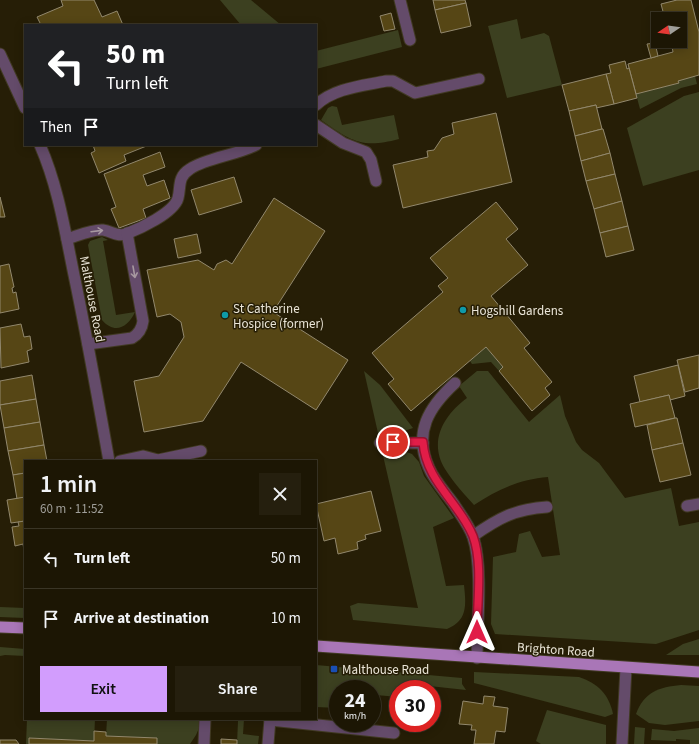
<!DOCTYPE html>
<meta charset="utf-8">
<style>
:root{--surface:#1c1604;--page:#251f0e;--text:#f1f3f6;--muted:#a09f9a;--line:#3a3526;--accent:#d29dfd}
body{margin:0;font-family:"Source Sans 3",sans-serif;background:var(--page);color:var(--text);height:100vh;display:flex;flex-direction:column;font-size:15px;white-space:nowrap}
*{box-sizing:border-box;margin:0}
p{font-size:13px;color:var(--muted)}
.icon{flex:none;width:22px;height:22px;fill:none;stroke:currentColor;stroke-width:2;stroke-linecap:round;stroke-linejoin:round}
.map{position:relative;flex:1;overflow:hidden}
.sheet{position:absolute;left:24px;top:460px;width:293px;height:260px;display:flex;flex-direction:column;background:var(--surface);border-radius:0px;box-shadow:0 2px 10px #0003,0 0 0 1px var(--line)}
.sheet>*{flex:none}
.top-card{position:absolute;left:24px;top:24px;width:293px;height:122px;border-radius:0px;box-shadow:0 2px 10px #0003,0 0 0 1px var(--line);background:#202124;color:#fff;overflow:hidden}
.needle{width:26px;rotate:257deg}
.controls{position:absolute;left:651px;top:12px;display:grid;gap:8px}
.controls a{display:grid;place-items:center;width:36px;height:36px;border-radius:0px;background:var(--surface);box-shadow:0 2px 10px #0003,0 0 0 1px var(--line);font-size:20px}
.speed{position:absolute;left:329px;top:680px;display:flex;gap:8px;font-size:20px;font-weight:700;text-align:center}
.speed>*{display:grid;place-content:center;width:52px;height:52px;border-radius:50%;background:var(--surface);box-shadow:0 2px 10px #0003,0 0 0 1px var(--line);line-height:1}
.speed small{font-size:10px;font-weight:400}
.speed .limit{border:6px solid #d22;background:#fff;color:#111}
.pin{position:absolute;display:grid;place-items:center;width:34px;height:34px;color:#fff;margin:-17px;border:2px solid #fff;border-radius:50%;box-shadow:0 1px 4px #0007}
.me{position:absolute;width:44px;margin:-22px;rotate:0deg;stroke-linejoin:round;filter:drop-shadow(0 0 3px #0008)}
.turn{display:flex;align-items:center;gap:14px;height:84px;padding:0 16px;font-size:18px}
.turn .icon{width:52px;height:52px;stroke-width:2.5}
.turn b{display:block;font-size:28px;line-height:34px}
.then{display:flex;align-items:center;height:38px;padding:0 16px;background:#0003;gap:8px;font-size:15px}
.round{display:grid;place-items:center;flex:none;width:42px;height:42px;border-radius:0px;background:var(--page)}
.headline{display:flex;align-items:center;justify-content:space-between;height:68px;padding:0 16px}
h1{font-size:24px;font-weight:600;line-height:30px}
.action{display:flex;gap:8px;margin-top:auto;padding:8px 16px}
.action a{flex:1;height:46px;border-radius:0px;background:var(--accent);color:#111;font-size:16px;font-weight:600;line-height:46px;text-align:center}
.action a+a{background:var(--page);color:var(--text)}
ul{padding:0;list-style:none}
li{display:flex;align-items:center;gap:12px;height:60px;padding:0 16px;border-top:1px solid var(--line)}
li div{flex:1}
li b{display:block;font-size:15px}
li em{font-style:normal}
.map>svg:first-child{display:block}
</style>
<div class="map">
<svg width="699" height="744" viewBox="0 0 699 744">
<rect width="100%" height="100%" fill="#261e06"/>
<g fill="#3c4020">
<path d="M 220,0 L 251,0 L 281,25 L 241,25 Z"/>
<path d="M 517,19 L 521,39 L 544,33 L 549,36 L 562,85 L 507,98 L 488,26 Z"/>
<path d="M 398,30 L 402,47 L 316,69 L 316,51 Z"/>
<path d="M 695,76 L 697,84 L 681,88 L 640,109 L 636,94 L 679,83 L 678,81 Z"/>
<path d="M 699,92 L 699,170 L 643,186 L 627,128 L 684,96 Z"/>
<path d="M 332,106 L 337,107 L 342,125 L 394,115 L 399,139 C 362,149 351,141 321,120 L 328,108 Z"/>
<path d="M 102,237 L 108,240 L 103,241 L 116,315 L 135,312 C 128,327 115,335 102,320 L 88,245 L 90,241 Z"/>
<path d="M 486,347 L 503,367 L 499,371 L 491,362 L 472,364 L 470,361 Z"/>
<path d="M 364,371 L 380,385 L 413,428 L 401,432 L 378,433 Z"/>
<path d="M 477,371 L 488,371 L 529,422 L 560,395 L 565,416 L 576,442 L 582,450 L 599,463 L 625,498 L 671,488 L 679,526 L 699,522 L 699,630 L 656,644 L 495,634 L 491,624 L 493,557 L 516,552 L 519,534 L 530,531 L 542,557 L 560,555 L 548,477 C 520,479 497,490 474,505 C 464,494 453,482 445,469 C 428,441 444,415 467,398 L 459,386 Z"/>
<path d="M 391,450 L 401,450 L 412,454 L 419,462 L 424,476 L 454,518 L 433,527 L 446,586 L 464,585 C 466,604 468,621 447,629 L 353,620 L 350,606 L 358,603 L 418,608 L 382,451 Z"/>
<path d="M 0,607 L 25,608 L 25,618 L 0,617 Z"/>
<path d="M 699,639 L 699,655 L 666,655 L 683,644 Z"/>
<path d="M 0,647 L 25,649 L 25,656 L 5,655 L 0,656 Z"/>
<path d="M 316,665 L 462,678 L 462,684 L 466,690 L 411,684 L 410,689 L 398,689 L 398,697 L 376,695 L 374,712 L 372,712 L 372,689 L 338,689 L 338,708 L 316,707 Z"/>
<path d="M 474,672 L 579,677 C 597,683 609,694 613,714 L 605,717 L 474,683 Z"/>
<path d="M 681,685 L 699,686 L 699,721 L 665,725 L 649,723 L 636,714 C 644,692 659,687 681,685 Z"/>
<path d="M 547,710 L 606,725 L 606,744 L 541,744 L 536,741 Z"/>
<path d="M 27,719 L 95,719 L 94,741 L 30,738 L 29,744 L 26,744 Z"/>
<path d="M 107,719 L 200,719 L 200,726 L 196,735 L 190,744 L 157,744 L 157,738 L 106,736 Z"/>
<path d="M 220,719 L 244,719 L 243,734 L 259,736 L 258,744 L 237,744 L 238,721 Z"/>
<path d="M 635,727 L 645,728 L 644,744 L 634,744 Z"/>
<path d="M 699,728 L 699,744 L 690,744 L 690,740 L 676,739 L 676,741 L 651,740 L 652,729 L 674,731 Z"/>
</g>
<g fill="#564615" stroke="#92886d">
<path d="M 61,0 L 94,0 L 102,17 L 117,11 L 123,25 L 41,25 L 37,17 L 63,6 Z"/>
<path d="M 433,0 L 465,0 L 466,3 L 435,10 Z"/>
<path d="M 677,0 L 691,0 L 699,32 L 699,75 L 678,81 L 679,83 L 636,94 L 628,64 L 673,52 L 671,41 L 680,41 L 680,19 L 665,19 L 661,4 Z"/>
<path d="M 466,3 L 471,26 L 441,33 L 435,10 Z"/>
<path d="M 391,13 L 395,29 L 384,31 L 380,16 Z"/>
<path d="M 658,28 L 658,38 L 653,39 L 651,30 Z"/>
<path d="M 655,43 L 658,56 L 651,58 L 647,44 Z"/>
<path d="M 625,61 L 627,69 L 629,68 L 637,98 L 614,104 L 606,74 L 611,73 L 609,65 Z"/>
<path d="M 606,74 L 614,104 L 596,108 L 596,105 L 569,111 L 562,85 Z"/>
<path d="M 596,105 L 602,129 L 575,136 L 569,111 Z"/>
<path d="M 496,113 L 512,182 L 403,208 L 393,165 L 428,157 L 427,151 L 434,150 L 442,138 L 454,134 L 452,123 Z"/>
<path d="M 602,129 L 603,129 L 610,153 L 581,161 L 575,136 Z"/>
<path d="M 93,145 L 149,145 L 124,155 L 126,161 L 99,173 L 91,153 L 95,151 Z"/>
<path d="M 160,152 L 165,167 L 143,175 L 147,186 L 164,180 L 170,198 L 143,209 L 146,218 L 119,228 L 111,209 L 116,207 L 104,174 Z"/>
<path d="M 610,153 L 615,174 L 586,181 L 581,161 Z"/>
<path d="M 615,174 L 622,201 L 594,209 L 586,181 Z"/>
<path d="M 234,177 L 242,202 L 199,215 L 191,190 Z"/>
<path d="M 0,197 L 5,217 L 0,217 Z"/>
<path d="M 274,198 L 325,231 L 273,312 L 348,360 L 316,410 L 241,362 L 203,421 L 144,432 L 134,381 L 159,376 L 184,337 L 181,322 L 170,314 L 157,317 L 147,270 L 198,260 L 214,270 L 217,264 L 226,260 L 232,264 Z"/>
<path d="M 622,201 L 628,226 L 600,233 L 594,209 Z"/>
<path d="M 496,202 L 518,229 L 506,239 L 528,265 L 491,296 L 530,343 L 524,348 L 552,382 L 545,388 L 550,395 L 532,411 L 499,371 L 503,367 L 486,347 L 411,411 L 388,384 L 394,379 L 372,353 L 443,292 L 438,286 L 448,278 L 430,258 Z"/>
<path d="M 628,226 L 634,250 L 606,257 L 600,233 Z"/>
<path d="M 197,234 L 201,253 L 178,258 L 174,239 Z"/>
<path d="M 9,264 L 14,287 L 12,288 L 13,293 L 16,292 L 19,309 L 0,313 L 0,266 Z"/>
<path d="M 21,324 L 24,337 L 30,336 L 32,349 L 27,351 L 29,362 L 1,368 L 0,328 Z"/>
<path d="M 699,355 L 699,388 L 685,392 L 677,360 Z"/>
<path d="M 678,365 L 685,396 L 670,400 L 669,395 L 640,402 L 634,376 Z"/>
<path d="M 32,375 L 36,399 L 0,405 L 0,381 Z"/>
<path d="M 669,395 L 675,418 L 635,427 L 630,404 Z"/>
<path d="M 36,399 L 40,422 L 4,428 L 0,405 Z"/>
<path d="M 675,418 L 677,418 L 683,443 L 652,450 L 647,425 Z"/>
<path d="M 40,422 L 44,445 L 8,451 L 4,428 Z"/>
<path d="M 683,443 L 691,475 L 660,482 L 652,450 Z"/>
<path d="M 44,445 L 47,461 L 25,461 L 25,473 L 13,475 L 8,451 Z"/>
<path d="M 25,473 L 25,497 L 17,499 L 13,475 Z"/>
<path d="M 371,491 L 381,531 L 365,535 L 366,539 L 357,542 L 358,549 L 338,554 L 335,538 L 324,541 L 316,504 Z"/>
<path d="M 25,497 L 25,521 L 11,523 L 7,500 Z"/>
<path d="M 25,521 L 25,556 L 23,544 L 15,546 L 12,527 L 19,526 L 18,522 Z"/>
<path d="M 484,696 L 495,697 L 493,706 L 508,708 L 505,732 L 496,731 L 494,744 L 474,744 L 476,730 L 471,730 L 472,725 L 459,724 L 463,701 L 483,704 Z"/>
<path d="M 94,731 L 106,732 L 106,736 L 157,738 L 157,744 L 29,744 L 29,738 L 94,741 Z"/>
<path d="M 221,739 L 237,740 L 237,744 L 221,744 Z"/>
<path d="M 0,740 L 16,740 L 19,744 L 0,744 Z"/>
</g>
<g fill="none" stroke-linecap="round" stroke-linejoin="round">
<g stroke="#413a23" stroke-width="13">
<g id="service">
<path d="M 316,105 C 334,88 362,86 386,81 L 393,81 L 415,93 L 479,79"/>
<path d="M 316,125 L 343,143 L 366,152 L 371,160 L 376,181"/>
<path d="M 67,239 C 77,236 92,229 103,230 C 112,231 116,237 126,234 C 139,229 174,213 178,198 C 181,187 177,177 190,169 C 206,158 237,155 256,145"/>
<path d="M 88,344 L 132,338 C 139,334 142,329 143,321 L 127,233"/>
<path d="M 380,443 L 423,443"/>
<path d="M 120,461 L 143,456 L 158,460 L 201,451"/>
<path d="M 687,506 L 699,504"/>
<path d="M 473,536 C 499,518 515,509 547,507"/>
<path d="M 270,720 L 394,733"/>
<path d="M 204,744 L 205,719"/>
<path d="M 268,744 L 270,719"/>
</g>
</g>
<g stroke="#413a23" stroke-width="13">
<g id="minor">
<path d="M 400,0 L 410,40"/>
<path d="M 0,54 L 25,108"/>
<path d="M 40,145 C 58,186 65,231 74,275 C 87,337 98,399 109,461"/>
<path d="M 455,383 C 429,407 413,432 429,468 C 434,480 445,492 453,503 C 460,514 469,525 473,537 C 483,566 477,625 477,658"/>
<path d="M 622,744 L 626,668"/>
</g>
</g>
<g stroke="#413a23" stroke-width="13">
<g id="primary">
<path d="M 0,627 L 25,628"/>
<path d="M 316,646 L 699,672"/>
</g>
</g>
<use href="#service" stroke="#644b6a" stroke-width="11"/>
<use href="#minor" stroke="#644b6a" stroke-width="11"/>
<use href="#primary" stroke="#a976b7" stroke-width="11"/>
</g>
<defs><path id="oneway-shaft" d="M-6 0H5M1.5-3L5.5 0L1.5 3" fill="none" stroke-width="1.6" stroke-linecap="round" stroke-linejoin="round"/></defs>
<g stroke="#a798a0">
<use href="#oneway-shaft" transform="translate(97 231) rotate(-7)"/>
<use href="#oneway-shaft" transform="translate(134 272) rotate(80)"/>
</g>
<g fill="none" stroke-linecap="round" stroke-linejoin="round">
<g stroke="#92132f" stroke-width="10">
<path id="route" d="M 393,442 L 423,442 C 426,482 459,502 473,536 C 483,563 477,603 477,632"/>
</g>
<use href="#route" stroke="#e11d48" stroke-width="7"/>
</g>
<g fill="#0f9aa8" stroke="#261e06" stroke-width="1.5">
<circle cx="463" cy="310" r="4"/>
<circle cx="225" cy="315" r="4"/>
</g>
<rect fill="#1a4fb4" stroke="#261e06" stroke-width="1.5" x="330" y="665" width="8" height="8" rx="2"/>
<g text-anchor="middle" stroke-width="3" stroke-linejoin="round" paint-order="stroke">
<g font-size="13" fill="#eae5d7" stroke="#261e06">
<text transform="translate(93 299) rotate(79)" y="5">Malthouse Road</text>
<text transform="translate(556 649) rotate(4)" y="5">Brighton Road</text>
</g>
<g font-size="13" fill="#eae5d7" stroke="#261e06" text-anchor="start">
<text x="233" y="313">St Catherine<tspan x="233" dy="15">Hospice (former)</tspan></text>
<text x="471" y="315">Hogshill Gardens</text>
<text x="342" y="674">Malthouse Road</text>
</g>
</g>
</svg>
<div class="controls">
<a><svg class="needle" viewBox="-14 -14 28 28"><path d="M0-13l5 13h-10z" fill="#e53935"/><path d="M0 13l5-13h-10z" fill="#a09f9a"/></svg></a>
</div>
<div class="speed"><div>24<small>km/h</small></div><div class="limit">30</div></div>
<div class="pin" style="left:393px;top:442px;background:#d93025"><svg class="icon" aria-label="arrive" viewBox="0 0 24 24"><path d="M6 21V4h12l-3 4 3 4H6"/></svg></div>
<svg class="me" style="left:477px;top:632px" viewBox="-20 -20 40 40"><path d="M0-17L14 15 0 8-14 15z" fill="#e11d48" stroke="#fff" stroke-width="4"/></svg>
<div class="top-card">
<div class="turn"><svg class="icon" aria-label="left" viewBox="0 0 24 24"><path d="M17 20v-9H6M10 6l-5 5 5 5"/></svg><div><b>50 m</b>Turn left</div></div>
<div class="then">Then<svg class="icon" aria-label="arrive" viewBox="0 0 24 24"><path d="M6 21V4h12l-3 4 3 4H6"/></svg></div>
</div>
<section class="sheet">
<div class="headline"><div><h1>1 min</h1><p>60 m · 11:52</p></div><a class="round"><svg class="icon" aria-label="close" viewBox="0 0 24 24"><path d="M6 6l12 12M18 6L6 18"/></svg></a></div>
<ul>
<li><svg class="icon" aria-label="left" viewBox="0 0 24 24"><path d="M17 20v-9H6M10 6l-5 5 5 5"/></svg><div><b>Turn left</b></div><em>50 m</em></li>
<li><svg class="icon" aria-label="arrive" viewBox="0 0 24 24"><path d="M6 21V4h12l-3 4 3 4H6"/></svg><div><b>Arrive at destination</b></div><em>10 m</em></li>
</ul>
<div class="action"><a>Exit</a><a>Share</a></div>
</section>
</div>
